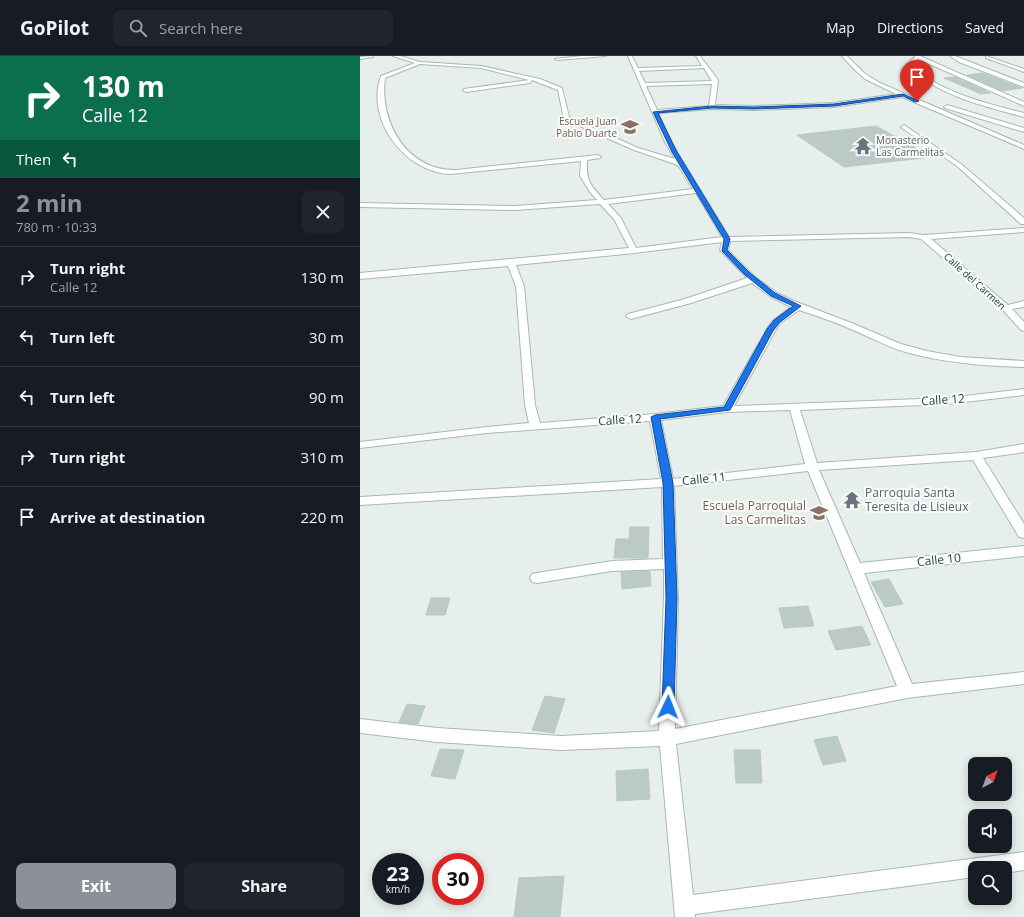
<!DOCTYPE html>
<meta charset="utf-8">
<style>
:root{--surface:#171b24;--page:#20242c;--text:#f1f3f6;--muted:#9ea1a6;--line:#363941;--accent:#8c9099}
body{margin:0;font-family:"Open Sans",sans-serif;background:var(--page);color:var(--text);height:100vh;display:flex;flex-direction:column;font-size:15px;white-space:nowrap}
*{box-sizing:border-box;margin:0}
p{font-size:13px;color:var(--muted)}
.icon{flex:none;width:22px;height:22px;fill:none;stroke:currentColor;stroke-width:2;stroke-linecap:round;stroke-linejoin:round}
.map{position:relative;flex:1;overflow:hidden}
.side{display:flex;flex-direction:column;background:var(--surface);width:360px}
.side>*{flex:none}
.banner{background:#0b6e4f;color:#fff;overflow:hidden}
.needle{width:26px;rotate:41deg}
.tools{position:absolute;left:608px;top:701px;display:grid;gap:8px}
.tools a{display:grid;place-items:center;width:44px;height:44px;border-radius:8px;background:var(--surface);box-shadow:0 2px 10px #0003;font-size:20px}
.speed{position:absolute;left:12px;top:797px;display:flex;gap:8px;font-size:20px;font-weight:700;text-align:center}
.speed>*{display:grid;place-content:center;width:52px;height:52px;border-radius:50%;background:var(--surface);box-shadow:0 2px 10px #0003;line-height:1}
.speed small{font-size:10px;font-weight:400}
.speed .limit{border:6px solid #d22;background:#fff;color:#111}
.pin{position:absolute;display:grid;place-items:center;width:34px;height:34px;color:#fff;margin:-41px -17px;border-radius:50% 50% 50% 0;rotate:-45deg;box-shadow:0 0 4px #0007}
.pin .icon{rotate:45deg}
.me{position:absolute;width:44px;margin:-22px;rotate:2deg;stroke-linejoin:round;filter:drop-shadow(0 0 3px #0008)}
.turn{display:flex;align-items:center;gap:14px;height:84px;padding:0 16px;font-size:18px}
.turn .icon{width:52px;height:52px;stroke-width:2.5}
.turn b{display:block;font-size:28px;line-height:34px}
.then{display:flex;align-items:center;height:38px;padding:0 16px;background:#0003;gap:8px;font-size:15px}
.round{display:grid;place-items:center;flex:none;width:42px;height:42px;border-radius:8px;background:var(--page)}
.overview{display:flex;align-items:center;justify-content:space-between;height:68px;padding:0 16px}
h1{font-size:24px;font-weight:700;line-height:30px;color:var(--accent)}
.cta{display:flex;gap:8px;margin-top:auto;padding:8px 16px}
.cta a{flex:1;height:46px;border-radius:8px;background:var(--accent);color:#fff;font-size:16px;font-weight:700;line-height:46px;text-align:center}
.cta a+a{background:var(--page);color:var(--text)}
ul{padding:0;list-style:none}
li{display:flex;align-items:center;gap:12px;height:60px;padding:0 16px;border-top:1px solid var(--line)}
li div{flex:1}
li b{display:block;font-size:15px}
li em{font-style:normal}
header{display:flex;align-items:center;gap:24px;box-sizing:border-box;height:56px;padding:0 20px;background:var(--surface);border-bottom:1px solid var(--line)}
header strong{font-size:19px}
nav{display:flex;gap:22px;margin-inline-start:auto;font-size:14px}
.search{width:280px;height:36px;background:var(--page);display:flex;align-items:center;gap:10px;box-sizing:border-box;padding:0 14px;border-radius:8px;color:var(--muted);font-size:15px}
main{display:flex;flex:1;min-height:0}
.map>svg:first-child{display:block}
</style>
<header>
<strong>GoPilot</strong>
<div class="search"><svg class="icon" aria-label="search" viewBox="0 0 24 24"><circle cx="10" cy="10" r="6"/><path d="M15 15l6 6"/></svg>Search here</div>
<nav><a>Map</a><a>Directions</a><a>Saved</a></nav>
</header>
<main>
<section class="side">
<div class="banner">
<div class="turn"><svg class="icon" aria-label="right" viewBox="0 0 24 24"><path d="M7 20v-9h11M14 6l5 5-5 5"/></svg><div><b>130 m</b>Calle 12</div></div>
<div class="then">Then<svg class="icon" aria-label="left" viewBox="0 0 24 24"><path d="M17 20v-9H6M10 6l-5 5 5 5"/></svg></div>
</div>
<div class="overview"><div><h1>2 min</h1><p>780 m · 10:33</p></div><a class="round"><svg class="icon" aria-label="close" viewBox="0 0 24 24"><path d="M6 6l12 12M18 6L6 18"/></svg></a></div>
<ul>
<li><svg class="icon" aria-label="right" viewBox="0 0 24 24"><path d="M7 20v-9h11M14 6l5 5-5 5"/></svg><div><b>Turn right</b><p>Calle 12</p></div><em>130 m</em></li>
<li><svg class="icon" aria-label="left" viewBox="0 0 24 24"><path d="M17 20v-9H6M10 6l-5 5 5 5"/></svg><div><b>Turn left</b></div><em>30 m</em></li>
<li><svg class="icon" aria-label="left" viewBox="0 0 24 24"><path d="M17 20v-9H6M10 6l-5 5 5 5"/></svg><div><b>Turn left</b></div><em>90 m</em></li>
<li><svg class="icon" aria-label="right" viewBox="0 0 24 24"><path d="M7 20v-9h11M14 6l5 5-5 5"/></svg><div><b>Turn right</b></div><em>310 m</em></li>
<li><svg class="icon" aria-label="arrive" viewBox="0 0 24 24"><path d="M6 21V4h12l-3 4 3 4H6"/></svg><div><b>Arrive at destination</b></div><em>220 m</em></li>
</ul>
<div class="cta"><a>Exit</a><a>Share</a></div>
</section>
<div class="map">
<svg width="664" height="861" viewBox="0 0 664 861">
<rect width="100%" height="100%" fill="#e6efeb"/>
<g fill="#bbcac4" stroke="#b8c9c2">
<path d="M 622,17 L 662,32 L 642,35 L 607,19 Z"/>
<path d="M 595,21 L 630,37 L 621,38 L 584,22 Z"/>
<path d="M 516,70 L 572,101 L 484,111 L 437,79 Z"/>
<path d="M 270,471 L 289,471 L 288,502 L 254,502 L 256,483 L 269,483 Z"/>
<path d="M 287,515 L 290,516 L 291,530 L 262,533 L 261,516 Z"/>
<path d="M 529,523 L 543,548 L 525,551 L 511,526 Z"/>
<path d="M 71,542 L 90,542 L 85,559 L 66,559 Z"/>
<path d="M 448,550 L 454,570 L 424,572 L 419,552 Z"/>
<path d="M 502,570 L 511,589 L 476,594 L 468,575 Z"/>
<path d="M 185,640 L 205,643 L 194,677 L 172,674 Z"/>
<path d="M 47,648 L 65,650 L 58,668 L 39,666 Z"/>
<path d="M 477,680 L 486,705 L 463,709 L 454,684 Z"/>
<path d="M 80,693 L 104,694 L 95,723 L 71,720 Z"/>
<path d="M 374,694 L 400,694 L 402,727 L 376,727 Z"/>
<path d="M 288,713 L 290,743 L 257,745 L 256,715 Z"/>
<path d="M 204,820 L 200,861 L 154,861 L 159,822 Z"/>
</g>
<g fill="none" stroke-linecap="round" stroke-linejoin="round">
<g stroke="#a8b8b2" stroke-width="2">
<g id="minor">
<path d="M 13,0 L 13,1 L 0,3 L 0,1 Z"/>
<path d="M 33,0 L 40,0 L 60,6 L 121,10 L 180,23 L 202,32 L 209,61 L 278,92 L 315,103 L 305,86 L 268,0 L 272,0 L 278,12 L 342,10 L 336,0 L 340,0 L 358,24 L 355,49 L 394,50 L 474,47 L 536,38 L 505,23 L 494,13 L 482,0 L 487,0 L 504,17 L 520,27 L 664,89 L 664,93 L 662,92 L 542,41 L 474,51 L 394,54 L 352,53 L 298,57 L 311,86 L 369,181 L 549,177 L 563,179 L 664,172 L 664,176 L 571,183 L 648,249 L 664,245 L 664,251 L 652,253 L 664,266 L 664,275 L 661,274 L 643,254 L 561,183 L 549,181 L 370,185 L 368,194 L 395,221 L 417,237 L 434,245 L 494,268 L 541,288 L 567,295 L 600,301 L 664,305 L 664,311 C 625,310 587,307 549,297 C 530,292 512,282 493,274 C 475,266 457,260 439,254 L 419,268 L 374,350 L 588,342 L 664,333 L 664,339 L 588,348 L 440,354 L 457,407 L 616,396 L 664,388 L 664,396 L 623,402 L 664,468 L 664,482 L 659,481 L 613,404 L 459,414 L 500,507 L 664,490 L 664,500 L 504,517 L 552,628 L 664,616 L 664,628 L 547,642 L 316,688 L 333,839 L 664,796 L 664,814 L 645,817 L 645,812 L 615,812 L 615,821 L 335,858 L 335,861 L 315,861 L 300,690 L 201,694 L 77,686 L 0,677 L 0,663 L 77,672 L 201,680 L 299,675 L 304,542 L 304,513 L 252,515 L 177,527 L 172,526 L 170,522 L 172,518 L 177,517 L 252,505 L 303,503 L 302,431 L 0,449 L 0,441 L 301,423 L 290,365 L 127,377 L 0,392 L 0,386 L 127,371 L 169,367 L 165,349 L 156,230 L 148,210 L 0,223 L 0,217 L 269,192 L 254,163 L 240,148 L 155,154 L 0,151 L 0,147 L 155,150 L 237,144 L 230,136 L 220,120 L 221,105 L 90,118 C 45,116 5,64 21,20 L 55,7 ZM 60,8 L 121,12 L 169,24 L 104,33 L 103,34 L 106,36 L 170,27 L 172,24 L 198,34 L 204,63 L 274,94 L 318,109 L 333,133 L 244,144 C 230,129 226,125 227,104 L 240,102 L 241,101 L 238,99 L 96,114 C 47,115 19,66 25,22 ZM 344,12 L 352,25 L 285,27 L 279,15 ZM 352,28 L 349,50 L 297,54 L 286,30 ZM 336,137 L 362,181 L 276,192 L 261,162 L 248,148 ZM 362,186 L 360,194 L 387,222 L 325,243 L 268,258 L 266,260 L 271,263 L 331,247 L 392,227 L 411,241 L 431,251 L 411,266 L 363,350 L 295,358 L 180,367 L 175,349 L 164,230 L 156,209 L 274,197 ZM 430,354 L 445,408 L 313,423 L 301,364 L 367,356 ZM 448,415 L 537,630 L 315,673 L 318,542 L 314,430 Z"/>
<path d="M 222,0 L 246,0 L 197,4 L 195,3 Z"/>
<path d="M 554,0 L 560,0 L 664,46 L 664,50 L 662,49 L 558,3 L 556,4 C 557,7 558,11 559,13 C 574,35 639,51 664,57 L 664,61 C 635,53 575,39 556,15 C 553,12 552,8 551,4 L 555,1 Z"/>
<path d="M 590,0 L 595,0 L 664,27 L 664,31 L 599,6 Z"/>
<path d="M 626,0 L 664,13 L 664,16 L 626,2 Z"/>
<path d="M 587,49 L 664,72 L 664,76 L 585,52 L 584,51 Z"/>
<path d="M 544,69 L 601,108 L 664,162 L 664,168 L 661,168 L 597,110 L 542,72 L 541,71 Z"/>
</g>
</g>
<use href="#minor" fill="#fff" fill-rule="evenodd"/>
</g>
<path fill="#1a73e8" stroke="#114b97" d="M 543,38 L 559,45 L 555,46 L 543,40 L 474,50 L 394,53 L 352,52 L 298,57 L 317,96 L 370,183 L 367,194 L 390,217 L 415,237 L 441,250 L 419,267 L 413,275 L 370,354 L 300,363 L 313,427 L 317,542 L 314,651 L 312,654 L 308,656 L 304,654 L 302,651 L 306,542 L 303,427 L 291,361 L 295,359 L 364,351 L 407,273 L 414,264 L 433,250 L 411,240 L 385,219 L 362,195 L 364,183 L 312,96 L 293,56 L 352,50 L 394,51 L 474,48 Z"/>
<defs>
<g id="school-bare" transform="scale(1.38)"><path d="M0-5L7-2L0 1L-7-2ZM-4 1L0 2.5L4 1V4Q0 6-4 4Z" fill="#8d6e63" stroke="#f7fbf9" stroke-width="2.5" paint-order="stroke"/></g>
<g id="temple-bare" transform="scale(1.38)"><path d="M0-6L5-2H3V0L6.5 2.5H4V6H1.5V3h-3V6H-4V2.5H-6.5L-3 0V-2H-5Z" fill="#6b7280" stroke="#f7fbf9" stroke-width="2.5" paint-order="stroke"/></g>
</defs>
<g fill-rule="evenodd">
<use href="#school-bare" x="270" y="71"/>
<use href="#temple-bare" x="503" y="90"/>
<use href="#temple-bare" x="492" y="444"/>
<use href="#school-bare" x="459" y="457"/>
</g>
<g text-anchor="middle" stroke-width="4" stroke-linejoin="round" paint-order="stroke">
<g font-size="10" fill="#785e54" stroke="#f7fbf9" text-anchor="end">
<text x="257" y="69">Escuela Juan<tspan x="257" dy="12">Pablo Duarte</tspan></text>
</g>
<g font-size="10" fill="#5b616d" stroke="#f7fbf9" text-anchor="start">
<text x="516" y="88">Monasterio<tspan x="516" dy="12">Las Carmelitas</tspan></text>
</g>
<g font-size="10" fill="#24423a" stroke="#f7fbf9">
<text transform="translate(615 225) rotate(42)" y="4">Calle del Carmen</text>
</g>
<g font-size="12" fill="#24423a" stroke="#f7fbf9">
<text transform="translate(583 344) rotate(-4)" y="4">Calle 12</text>
<text transform="translate(260 364) rotate(-4)" y="4">Calle 12</text>
<text transform="translate(344 423) rotate(-6)" y="4">Calle 11</text>
<text transform="translate(579 504) rotate(-6)" y="4">Calle 10</text>
</g>
<g font-size="12" fill="#5b616d" stroke="#f7fbf9" text-anchor="start">
<text x="505" y="441">Parroquia Santa<tspan x="505" dy="14">Teresita de Lisieux</tspan></text>
</g>
<g font-size="12" fill="#785e54" stroke="#f7fbf9" text-anchor="end">
<text x="446" y="454">Escuela Parroquial<tspan x="446" dy="14">Las Carmelitas</tspan></text>
</g>
</g>
</svg>
<div class="tools">
<a><svg class="needle" viewBox="-14 -14 28 28"><path d="M0-13l5 13h-10z" fill="#e53935"/><path d="M0 13l5-13h-10z" fill="#9ea1a6"/></svg></a>
<a><svg class="icon" aria-label="sound" viewBox="0 0 24 24"><path d="M4 9h4l5-4v14l-5-4H4zM17 9q2 3 0 6"/></svg></a>
<a><svg class="icon" aria-label="search" viewBox="0 0 24 24"><circle cx="10" cy="10" r="6"/><path d="M15 15l6 6"/></svg></a>
</div>
<div class="speed"><div>23<small>km/h</small></div><div class="limit">30</div></div>
<div class="pin" style="left:557px;top:45px;background:#d93025"><svg class="icon" aria-label="arrive" viewBox="0 0 24 24"><path d="M6 21V4h12l-3 4 3 4H6"/></svg></div>
<svg class="me" style="left:308px;top:651px" viewBox="-20 -20 40 40"><path d="M0-17L14 15 0 8-14 15z" fill="#1a73e8" stroke="#fff" stroke-width="4"/></svg>
</div>
</main>
